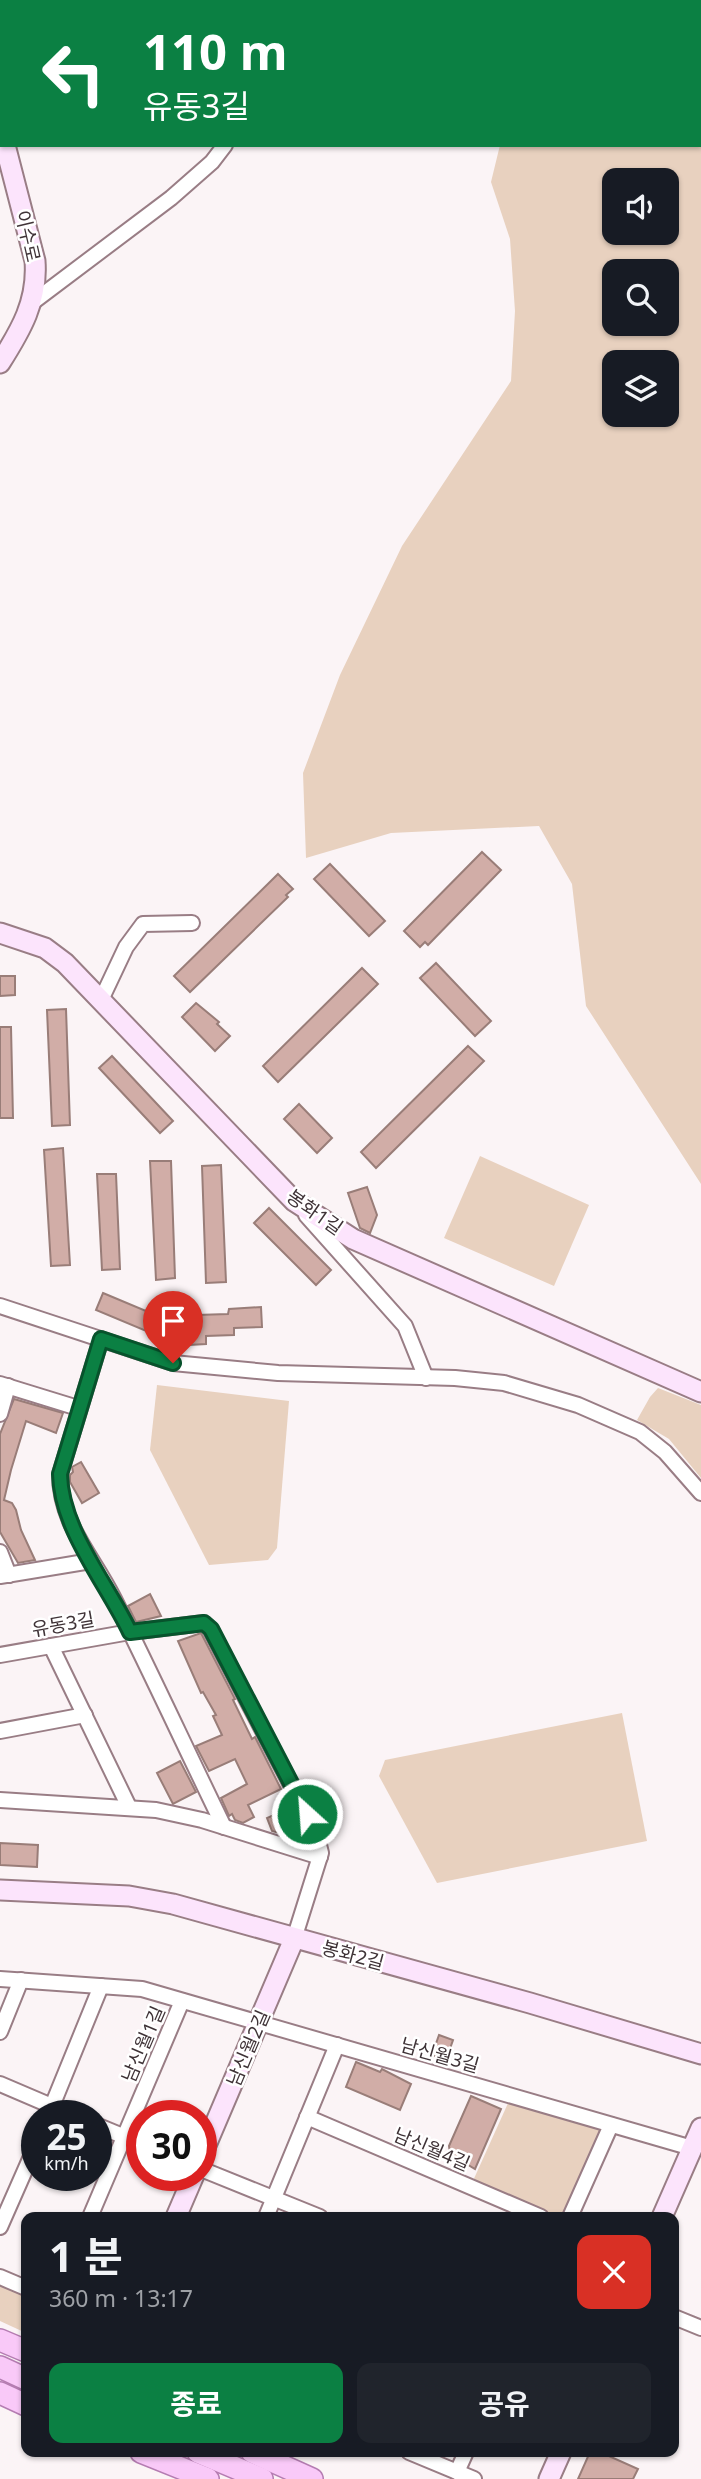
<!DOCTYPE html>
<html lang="ko">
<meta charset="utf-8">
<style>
:root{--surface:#171b24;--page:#20242c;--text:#f1f3f6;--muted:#9ea1a6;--accent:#0b8043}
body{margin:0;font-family:"Noto Sans","Noto Sans KR",sans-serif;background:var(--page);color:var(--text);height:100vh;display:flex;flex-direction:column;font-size:26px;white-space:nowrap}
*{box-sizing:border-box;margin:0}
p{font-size:23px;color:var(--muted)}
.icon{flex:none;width:38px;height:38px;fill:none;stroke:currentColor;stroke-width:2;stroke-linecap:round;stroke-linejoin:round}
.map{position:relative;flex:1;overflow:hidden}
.details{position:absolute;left:21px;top:2212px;width:658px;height:245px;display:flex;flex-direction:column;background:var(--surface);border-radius:14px;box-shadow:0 2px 5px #0004}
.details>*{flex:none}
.top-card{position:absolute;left:0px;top:0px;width:702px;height:147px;box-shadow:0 2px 5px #0004;background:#0b8043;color:#fff;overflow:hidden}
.fabs{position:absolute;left:602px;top:168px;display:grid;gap:14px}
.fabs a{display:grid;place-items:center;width:77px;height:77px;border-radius:14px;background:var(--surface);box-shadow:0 2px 5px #0004;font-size:35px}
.speed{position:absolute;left:21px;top:2100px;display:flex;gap:14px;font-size:35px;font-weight:700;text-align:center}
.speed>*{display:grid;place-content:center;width:91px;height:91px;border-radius:50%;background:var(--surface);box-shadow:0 2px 5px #0004;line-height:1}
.speed small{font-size:18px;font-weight:400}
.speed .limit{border:10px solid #d22;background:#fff;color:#111}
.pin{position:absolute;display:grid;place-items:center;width:60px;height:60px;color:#fff;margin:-72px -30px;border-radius:50% 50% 50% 0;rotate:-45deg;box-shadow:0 0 7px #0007}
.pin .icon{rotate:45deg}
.me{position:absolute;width:77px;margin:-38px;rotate:334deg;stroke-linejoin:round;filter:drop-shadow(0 0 5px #0008)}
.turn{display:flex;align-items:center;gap:24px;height:147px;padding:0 28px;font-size:32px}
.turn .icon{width:91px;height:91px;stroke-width:2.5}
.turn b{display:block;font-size:49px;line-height:60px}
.round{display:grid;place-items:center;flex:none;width:74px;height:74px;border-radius:14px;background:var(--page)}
.head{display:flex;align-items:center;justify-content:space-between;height:119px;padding:0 28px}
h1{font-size:42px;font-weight:700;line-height:52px}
.button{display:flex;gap:14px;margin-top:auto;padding:14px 28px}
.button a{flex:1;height:80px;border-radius:14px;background:var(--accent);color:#fff;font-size:28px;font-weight:700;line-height:80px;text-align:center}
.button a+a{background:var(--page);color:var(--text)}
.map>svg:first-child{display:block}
</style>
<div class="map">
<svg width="701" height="2479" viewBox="0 0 701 2479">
<rect width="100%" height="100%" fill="#fbf4f6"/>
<g fill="#e8d1bf" fill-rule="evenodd">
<path d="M 701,1 L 701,1184 L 586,1006 L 572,884 L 539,826 L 391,833 L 306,858 L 303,773 L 340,675 L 402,546 L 511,381 L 515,311 L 510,239 L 491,182 L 500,145 L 700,145 ZM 667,180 L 667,233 L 614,233 L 614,180 ZM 667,271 L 667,324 L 614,324 L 614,271 ZM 667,362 L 667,415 L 614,415 L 614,362 Z"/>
<path d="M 480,1156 L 589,1205 L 554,1286 L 444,1238 Z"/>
<path d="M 157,1385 L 289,1401 L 277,1548 L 268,1560 L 209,1565 L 150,1450 Z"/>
<path d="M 658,1388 L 701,1405 L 701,1478 L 669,1439 L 637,1420 L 650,1397 Z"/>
<path d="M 622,1713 L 647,1841 L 437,1883 L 379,1776 L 385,1760 Z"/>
<path d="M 509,2101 L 604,2129 L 565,2217 L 552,2217 L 472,2183 Z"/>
<path d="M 0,2283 L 26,2295 L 26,2333 L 0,2321 Z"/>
</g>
<g fill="#d1ada7" stroke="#997d78" stroke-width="2">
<path d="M 482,852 L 501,870 L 428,945 L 425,942 L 420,947 L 404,931 Z"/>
<path d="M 330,864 L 385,921 L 369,936 L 314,879 Z"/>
<path d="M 278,874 L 293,889 L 286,895 L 288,897 L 190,992 L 174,976 Z"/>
<path d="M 436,963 L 491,1021 L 475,1036 L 420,978 Z"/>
<path d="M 362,968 L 378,984 L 278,1082 L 263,1066 Z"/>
<path d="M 0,976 L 15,976 L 15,995 L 0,996 Z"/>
<path d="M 196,1003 L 219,1022 L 217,1024 L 230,1036 L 215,1051 L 182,1017 Z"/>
<path d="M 66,1009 L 70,1125 L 52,1126 L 47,1010 Z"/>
<path d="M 0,1027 L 11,1027 L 13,1118 L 0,1118 Z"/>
<path d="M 468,1046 L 484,1061 L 376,1168 L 361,1152 Z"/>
<path d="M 112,1056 L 173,1121 L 160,1133 L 99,1068 Z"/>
<path d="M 299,1104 L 332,1138 L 317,1153 L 284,1119 Z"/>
<path d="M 63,1148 L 70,1265 L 51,1266 L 44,1150 Z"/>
<path d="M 150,1161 L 171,1161 L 175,1278 L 156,1280 Z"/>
<path d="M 221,1165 L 226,1282 L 206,1283 L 202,1166 Z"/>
<path d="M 97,1174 L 116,1174 L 120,1269 L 102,1270 Z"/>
<path d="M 367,1187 L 377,1215 L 370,1233 L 360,1228 L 348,1193 Z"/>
<path d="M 269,1208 L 331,1270 L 316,1285 L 254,1223 Z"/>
<path d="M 103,1293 L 158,1316 L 151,1333 L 96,1310 Z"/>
<path d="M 261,1307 L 262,1327 L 234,1328 L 234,1335 L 206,1336 L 206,1344 L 171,1346 L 170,1321 L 198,1320 L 197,1315 L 228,1314 L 229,1309 Z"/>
<path d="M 14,1399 L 63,1413 L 56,1433 L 26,1421 L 11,1470 L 4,1500 L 12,1503 L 16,1510 L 21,1530 L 35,1560 L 18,1563 L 0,1532 L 0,1434 Z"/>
<path d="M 81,1462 L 99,1493 L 82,1503 L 70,1482 L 70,1475 L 73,1472 L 72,1467 Z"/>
<path d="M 150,1594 L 161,1616 L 136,1622 L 128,1606 Z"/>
<path d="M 201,1633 L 235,1699 L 233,1700 L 252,1739 L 255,1737 L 281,1789 L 248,1805 L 254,1817 L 243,1823 L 235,1820 L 232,1814 L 229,1816 L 221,1798 L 247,1784 L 235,1759 L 209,1771 L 196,1746 L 222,1735 L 213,1716 L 216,1715 L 203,1692 L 201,1693 L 178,1641 Z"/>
<path d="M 180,1761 L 196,1792 L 173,1804 L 157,1773 Z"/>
<path d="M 292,1807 L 304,1831 L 298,1838 L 272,1831 L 267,1818 Z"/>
<path d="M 0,1843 L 38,1845 L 37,1867 L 0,1865 Z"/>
<path d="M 439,2035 L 453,2040 L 446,2060 L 432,2055 Z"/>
<path d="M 356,2062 L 380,2072 L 382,2069 L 411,2084 L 400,2110 L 346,2087 Z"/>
<path d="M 471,2096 L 501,2109 L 475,2169 L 450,2154 L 449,2146 Z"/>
<path d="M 590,2452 L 600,2452 L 638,2469 L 633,2479 L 578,2479 Z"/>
</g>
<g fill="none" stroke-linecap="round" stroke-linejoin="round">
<g stroke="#997d85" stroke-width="18">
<g id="street">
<path d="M 33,302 L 171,198 L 212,162 L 225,145"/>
<path d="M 101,1000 L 126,947 L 143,924 L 192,923"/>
<path d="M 306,1215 L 405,1326 L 426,1378"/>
<path d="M 0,1306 L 173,1363 L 278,1373 L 455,1378 L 504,1383 L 578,1405 L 640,1432 L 665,1452 L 701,1493"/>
<path d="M 101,1339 L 60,1474 C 60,1525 93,1556 114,1599 C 152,1675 187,1751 224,1827"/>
<path d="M 0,1384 L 78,1408"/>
<path d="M 0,1414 L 8,1386"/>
<path d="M 0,1552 L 9,1575"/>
<path d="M 0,1576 L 91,1561"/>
<path d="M 51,1646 L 129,1807"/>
<path d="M 0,1655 L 130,1632 L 204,1623 L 210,1629 L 316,1833 L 321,1853 L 294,1939"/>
<path d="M 0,1731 L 85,1715"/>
<path d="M 0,1800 L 156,1810 L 202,1820 L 320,1857"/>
<path d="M 0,1979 L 142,1989 L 692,2148"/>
<path d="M 0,2032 L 21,1980"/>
<path d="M 0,2084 L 75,2116"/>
<path d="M 48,2116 L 101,1986"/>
<path d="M 307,2117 L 541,2217"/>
<path d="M 96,2125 L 142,2144"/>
<path d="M 201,2169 L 320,2217"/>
<path d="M 90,2217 L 182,2001"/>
<path d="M 266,2217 L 337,2045"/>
<path d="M 570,2217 L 611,2125"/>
<path d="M 0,2227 L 37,2143"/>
<path d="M 0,2277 L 26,2288"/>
<path d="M 674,2317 L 701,2328"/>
<path d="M 409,2452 L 474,2479"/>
<path d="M 457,2472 L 466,2452"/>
</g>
</g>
<g stroke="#997d85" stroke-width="23">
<g id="secondary">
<path d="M 0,363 C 21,330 38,301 35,261 L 5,145"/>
<path d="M 0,933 L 45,948 L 65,963 L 294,1201 L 353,1239 L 701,1392"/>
<path d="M 0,1890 L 129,1896 L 173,1904 L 530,2003 L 701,2054"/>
<path d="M 201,2157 L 294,1939"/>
<path d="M 176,2217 L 194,2175"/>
<path d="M 662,2217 L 701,2128"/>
<path d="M 549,2479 L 561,2452"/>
</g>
</g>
<g stroke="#b57db2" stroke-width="24">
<g id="primary">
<path d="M 0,2340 L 26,2351"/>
<path d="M 0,2367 L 26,2379"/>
<path d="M 0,2393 L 26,2405"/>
<path d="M 141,2452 L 208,2479"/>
<path d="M 198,2452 L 262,2479"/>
<path d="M 252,2452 L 312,2479"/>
</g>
</g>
<use href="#street" stroke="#fff" stroke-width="14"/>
<use href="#secondary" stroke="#fce4fc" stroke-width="19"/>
<use href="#primary" stroke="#f9c9f8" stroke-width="21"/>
</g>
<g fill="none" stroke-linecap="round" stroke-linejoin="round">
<g stroke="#07532c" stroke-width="18">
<path id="route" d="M 173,1363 L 101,1339 L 60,1474 C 61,1529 106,1582 130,1632 L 204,1623 L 211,1629 L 307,1814"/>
</g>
<use href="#route" stroke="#0b8043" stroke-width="12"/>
</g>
<g text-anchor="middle" stroke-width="5" stroke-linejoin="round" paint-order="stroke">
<g font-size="19" fill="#3f3337" stroke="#fff">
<text transform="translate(28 236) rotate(77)" y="7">이수로</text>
<text transform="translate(315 1212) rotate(35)" y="7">봉화1길</text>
<text transform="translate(63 1624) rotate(-10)" y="7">유동3길</text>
<text transform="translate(353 1955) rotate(15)" y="7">봉화2길</text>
<text transform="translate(143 2044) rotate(-67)" y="7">남신월1길</text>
<text transform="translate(248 2048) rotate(-67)" y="7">남신월2길</text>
<text transform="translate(440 2055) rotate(16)" y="7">남신월3길</text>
<text transform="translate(432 2149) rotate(23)" y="7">남신월4길</text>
</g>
</g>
</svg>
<div class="fabs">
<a><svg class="icon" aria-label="sound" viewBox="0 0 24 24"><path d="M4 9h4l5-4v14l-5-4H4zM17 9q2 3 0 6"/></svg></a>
<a><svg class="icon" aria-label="search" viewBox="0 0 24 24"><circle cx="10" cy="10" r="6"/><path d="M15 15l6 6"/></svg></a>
<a><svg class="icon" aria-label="layers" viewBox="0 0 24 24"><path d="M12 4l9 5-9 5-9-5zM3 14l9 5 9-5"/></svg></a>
</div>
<div class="speed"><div>25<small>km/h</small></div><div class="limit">30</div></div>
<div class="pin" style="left:173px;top:1363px;background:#d93025"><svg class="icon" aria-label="arrive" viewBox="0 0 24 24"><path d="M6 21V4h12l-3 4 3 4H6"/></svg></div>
<svg class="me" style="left:307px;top:1814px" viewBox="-20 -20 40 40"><circle r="17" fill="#0b8043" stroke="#fff" stroke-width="3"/><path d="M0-11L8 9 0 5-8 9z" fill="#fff"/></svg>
<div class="top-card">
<div class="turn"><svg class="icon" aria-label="left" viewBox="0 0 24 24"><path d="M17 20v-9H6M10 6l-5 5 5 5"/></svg><div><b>110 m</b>유동3길</div></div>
</div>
<section class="details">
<div class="head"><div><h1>1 분</h1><p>360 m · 13:17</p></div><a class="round" style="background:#d93025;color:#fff"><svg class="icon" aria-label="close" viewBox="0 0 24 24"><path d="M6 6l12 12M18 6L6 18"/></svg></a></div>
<div class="button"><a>종료</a><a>공유</a></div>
</section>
</div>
